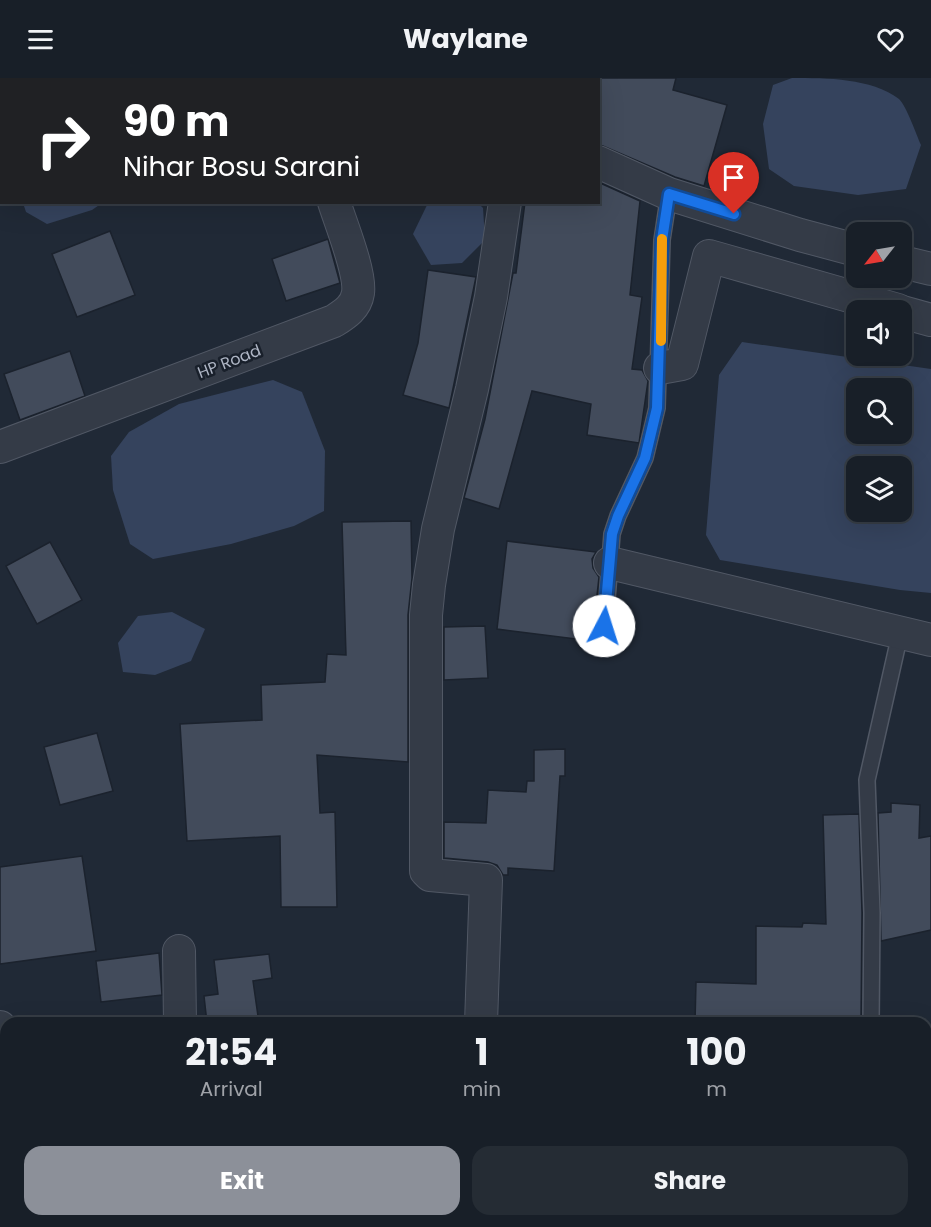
<!DOCTYPE html>
<style>
:root{--surface:#181f28;--page:#252c34;--text:#f1f3f6;--muted:#9fa2a8;--line:#363d45;--accent:#8c9099}
body{margin:0;font-family:Poppins,sans-serif;background:var(--page);color:var(--text);height:100vh;display:flex;flex-direction:column;font-size:22px;white-space:nowrap}
*{box-sizing:border-box;margin:0}
p{font-size:20px;color:var(--muted)}
.icon{flex:none;width:33px;height:33px;fill:none;stroke:currentColor;stroke-width:2;stroke-linecap:round;stroke-linejoin:round}
.map{position:relative;flex:1;overflow:hidden}
.sheet{position:absolute;left:0px;top:939px;width:932px;height:210px;display:flex;flex-direction:column;background:var(--surface);border-radius:18px 18px 0 0;box-shadow:0 6px 24px #0002,0 0 0 2px var(--line)}
.sheet>*{flex:none}
.top-card{position:absolute;left:0px;top:0px;width:600px;height:126px;box-shadow:0 6px 24px #0002,0 0 0 2px var(--line);background:#202124;color:#fff;overflow:hidden}
.needle{width:39px;rotate:239deg}
.controls{position:absolute;left:846px;top:144px;display:grid;gap:12px}
.controls a{display:grid;place-items:center;width:66px;height:66px;border-radius:12px;background:var(--surface);box-shadow:0 6px 24px #0002,0 0 0 2px var(--line);font-size:30px}
.pin{position:absolute;display:grid;place-items:center;width:51px;height:51px;color:#fff;margin:-62px -26px;border-radius:50% 50% 50% 0;rotate:-45deg;box-shadow:0 0 6px #0007}
.pin .icon{rotate:45deg}
.me{position:absolute;width:66px;margin:-33px;rotate:5deg;stroke-linejoin:round;filter:drop-shadow(0 0 4px #0008)}
.turn{display:flex;align-items:center;gap:21px;height:126px;padding:0 24px;font-size:27px}
.turn .icon{width:78px;height:78px;stroke-width:2.5}
.turn b{display:block;font-size:42px;line-height:51px}
.eta{display:flex;justify-content:space-evenly;align-items:center;height:102px;text-align:center}
.eta b{font-size:36px;font-weight:700;line-height:42px}
.action{display:flex;gap:12px;margin-top:auto;padding:12px 24px}
.action a{flex:1;height:69px;border-radius:18px;background:var(--accent);color:#fff;font-size:24px;font-weight:700;line-height:69px;text-align:center}
.action a+a{background:var(--page);color:var(--text)}
header{display:flex;justify-content:space-between;align-items:center;height:78px;padding:0 24px;background:var(--surface);font-size:27px;font-weight:700}
.map>svg:first-child{display:block}
</style>
<header><svg class="icon" aria-label="menu" viewBox="0 0 24 24"><path d="M4 6h16M4 12h16M4 18h16"/></svg>Waylane<svg class="icon" aria-label="heart" viewBox="0 0 24 24"><path d="M12 20l-8-8c-3-5 5-10 8-4 3-6 11-1 8 4z"/></svg></header>
<div class="map">
<svg width="931" height="1149" viewBox="0 0 931 1149">
<rect width="100%" height="100%" fill="#202936"/>
<g fill="#35435d" fill-rule="evenodd">
<path d="M 792,0 C 827,0 871,0 899,21 C 907,29 916,56 921,67 L 906,111 L 858,117 L 794,108 L 769,91 L 763,46 L 773,7 Z"/>
<path d="M 23,125 L 23,124 L 102,125 L 92,132 L 47,146 L 26,134 Z"/>
<path d="M 428,125 L 478,125 L 483,130 L 485,162 L 462,185 L 431,187 L 413,156 Z"/>
<path d="M 742,264 L 931,291 L 931,515 L 900,512 L 720,482 L 706,457 L 719,297 ZM 856,310 L 902,310 L 902,356 L 856,356 ZM 856,388 L 902,388 L 902,434 L 856,434 Z"/>
<path d="M 273,302 L 302,314 L 325,373 L 324,433 L 294,448 L 231,466 L 153,481 L 130,466 L 113,412 L 111,378 L 129,354 L 179,326 Z"/>
<path d="M 172,534 L 205,551 L 191,583 L 155,597 L 123,594 L 118,565 L 138,538 Z"/>
</g>
<g fill="none" stroke-linecap="round" stroke-linejoin="round">
<g stroke="#35435d" stroke-width="9">
<path d="M 0,1002 L 6,1014"/>
<path d="M 107,1143 L 113,1149"/>
</g>
</g>
<g fill="#424b5b" stroke="#1b222d" stroke-width="1.5">
<path d="M 598,0 L 676,0 L 673,12 L 727,27 L 704,108 L 675,99 L 598,66 Z"/>
<path d="M 598,104 L 640,123 L 630,217 L 642,219 L 632,291 L 642,292 L 648,303 L 639,365 L 587,357 L 591,326 L 532,313 L 499,431 L 464,420 L 485,341 L 513,195 L 516,195 L 525,124 L 598,124 Z"/>
<path d="M 110,153 L 135,217 L 77,239 L 52,176 Z"/>
<path d="M 328,161 L 340,205 L 286,223 L 272,181 Z"/>
<path d="M 428,192 L 476,199 L 449,330 L 403,317 L 418,265 Z"/>
<path d="M 70,273 L 85,318 L 20,342 L 4,296 Z"/>
<path d="M 411,443 L 412,500 L 408,537 L 408,684 L 317,677 L 320,735 L 335,734 L 337,829 L 281,829 L 280,758 L 187,763 L 180,646 L 262,642 L 261,607 L 325,604 L 327,576 L 346,577 L 342,444 Z"/>
<path d="M 507,463 L 596,474 L 592,481 L 593,490 L 599,499 L 592,563 L 497,551 Z"/>
<path d="M 50,464 L 82,522 L 37,546 L 6,488 Z"/>
<path d="M 485,548 L 488,600 L 444,602 L 444,549 Z"/>
<path d="M 97,655 L 113,713 L 60,727 L 44,669 Z"/>
<path d="M 565,671 L 565,698 L 560,698 L 554,793 L 508,790 L 508,797 L 503,797 L 497,787 L 488,784 L 444,780 L 444,744 L 486,745 L 488,712 L 526,714 L 527,703 L 534,703 L 534,672 Z"/>
<path d="M 891,725 L 920,727 L 919,760 L 931,758 L 931,852 L 881,863 L 878,735 L 891,734 Z"/>
<path d="M 859,736 L 862,835 L 861,945 L 695,945 L 696,904 L 756,906 L 756,848 L 802,849 L 803,845 L 826,846 L 823,737 Z"/>
<path d="M 82,778 L 96,873 L 0,886 L 0,789 Z"/>
<path d="M 159,875 L 162,917 L 101,924 L 96,883 Z"/>
<path d="M 269,876 L 272,900 L 253,903 L 259,945 L 207,945 L 204,918 L 218,916 L 214,882 Z"/>
</g>
<g fill="none" stroke-linecap="round" stroke-linejoin="round">
<g stroke="#515865" stroke-width="18">
<g id="service">
<path d="M 528,2 L 528,0"/>
<path d="M 605,548 L 612,456 L 618,438 L 645,380 L 657,330 L 662,162 L 669,116"/>
<path d="M 871,945 L 872,835 L 867,702 L 900,556"/>
<path d="M 874,1149 L 874,1143"/>
</g>
</g>
<g stroke="#515865" stroke-width="34">
<g id="minor">
<path d="M 304,0 L 305,2"/>
<path d="M 396,0 L 400,2"/>
<path d="M 598,84 L 669,116 L 800,157 L 856,172"/>
<path d="M 902,184 L 931,191"/>
<path d="M 902,234 L 931,242"/>
<path d="M 660,290 L 682,286 L 709,178 L 898,232"/>
<path d="M 0,369 L 334,243 C 345,236 356,229 358,215 C 361,195 341,146 334,124"/>
<path d="M 610,485 L 931,562"/>
<path d="M 179,873 L 180,945"/>
<path d="M 481,945 L 486,802 L 430,797 L 426,793 L 426,537 L 429,507 L 438,451 L 472,311 L 491,219 L 505,124"/>
<path d="M 0,949 L 6,959"/>
<path d="M 154,1143 L 160,1149"/>
</g>
</g>
<use href="#service" stroke="#343b47" stroke-width="15"/>
<use href="#minor" stroke="#343b47" stroke-width="32"/>
</g>
<g fill="none" stroke-linecap="round" stroke-linejoin="round">
<g stroke="#114b97" stroke-width="15">
<path id="route" d="M 604,548 L 612,456 L 618,438 L 645,380 L 657,330 L 662,162 L 669,116 L 734,136"/>
</g>
<use href="#route" stroke="#1a73e8" stroke-width="10"/>
<path stroke="#f59e0b" stroke-width="10" d="M 661,263 L 662,161"/>
</g>
<g text-anchor="middle" stroke-width="5" stroke-linejoin="round" paint-order="stroke">
<g font-size="16" fill="#aeb5c4" stroke="#19202b">
<text transform="translate(229 283) rotate(-21)" y="6">HP Road</text>
</g>
</g>
</svg>
<div class="controls">
<a><svg class="needle" viewBox="-14 -14 28 28"><path d="M0-13l5 13h-10z" fill="#e53935"/><path d="M0 13l5-13h-10z" fill="#9fa2a8"/></svg></a>
<a><svg class="icon" aria-label="sound" viewBox="0 0 24 24"><path d="M4 9h4l5-4v14l-5-4H4zM17 9q2 3 0 6"/></svg></a>
<a><svg class="icon" aria-label="search" viewBox="0 0 24 24"><circle cx="10" cy="10" r="6"/><path d="M15 15l6 6"/></svg></a>
<a><svg class="icon" aria-label="layers" viewBox="0 0 24 24"><path d="M12 4l9 5-9 5-9-5zM3 14l9 5 9-5"/></svg></a>
</div>
<div class="pin" style="left:734px;top:136px;background:#d93025"><svg class="icon" aria-label="arrive" viewBox="0 0 24 24"><path d="M6 21V4h12l-3 4 3 4H6"/></svg></div>
<svg class="me" style="left:604px;top:548px" viewBox="-20 -20 40 40"><circle r="19" fill="#fff"/><path d="M0-13L10 11 0 6-10 11z" fill="#1a73e8"/></svg>
<div class="top-card">
<div class="turn"><svg class="icon" aria-label="right" viewBox="0 0 24 24"><path d="M7 20v-9h11M14 6l5 5-5 5"/></svg><div><b>90 m</b>Nihar Bosu Sarani</div></div>
</div>
<section class="sheet">
<div class="eta">
<div><b>21:54</b><p>Arrival</p></div>
<div><b>1</b><p>min</p></div>
<div><b>100</b><p>m</p></div>
</div>
<div class="action"><a>Exit</a><a>Share</a></div>
</section>
</div>
